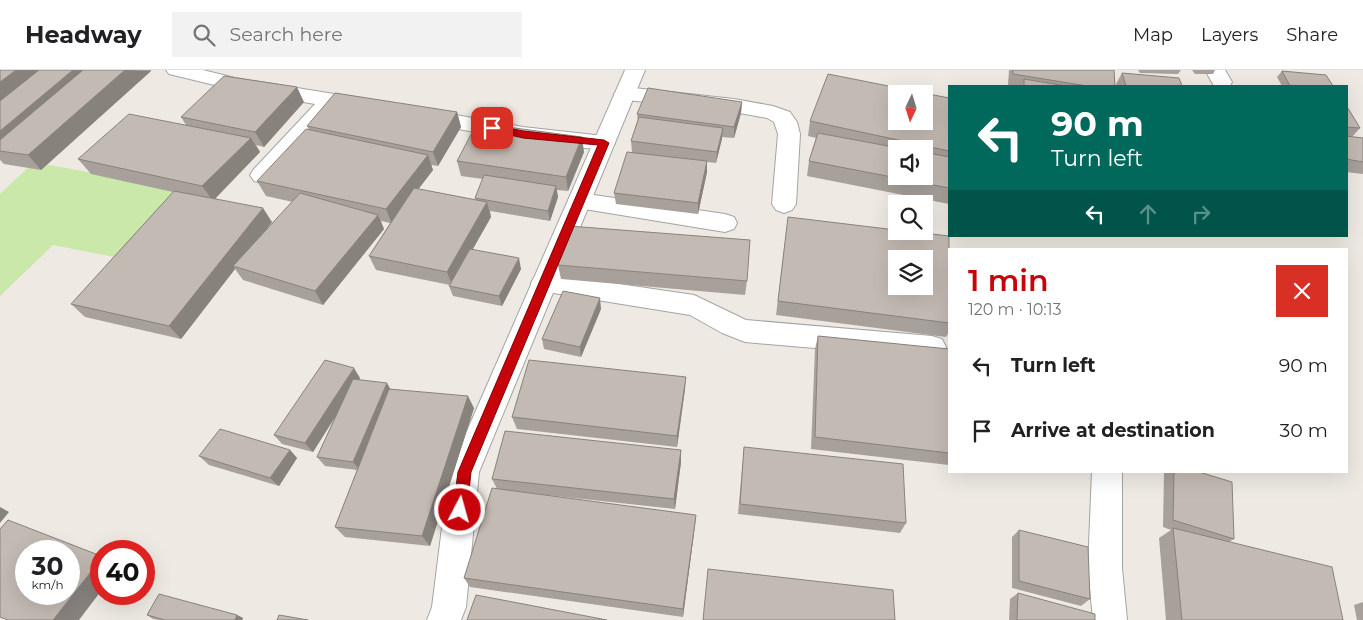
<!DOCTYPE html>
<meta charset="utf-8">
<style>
:root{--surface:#fff;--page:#f2f2f2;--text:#202124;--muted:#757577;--line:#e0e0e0;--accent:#c7040a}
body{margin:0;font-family:Montserrat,sans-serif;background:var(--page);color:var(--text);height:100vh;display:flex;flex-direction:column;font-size:19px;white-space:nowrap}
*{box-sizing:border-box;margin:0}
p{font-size:16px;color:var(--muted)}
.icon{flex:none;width:28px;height:28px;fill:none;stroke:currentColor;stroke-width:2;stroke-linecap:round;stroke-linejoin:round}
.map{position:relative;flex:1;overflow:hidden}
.sheet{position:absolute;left:948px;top:178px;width:400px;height:225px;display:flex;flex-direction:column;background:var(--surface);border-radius:0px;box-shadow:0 5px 20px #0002}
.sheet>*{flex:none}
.guide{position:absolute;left:948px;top:15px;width:400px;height:152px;border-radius:0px;box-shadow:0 5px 20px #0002;background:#00695c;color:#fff;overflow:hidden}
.needle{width:32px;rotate:184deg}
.buttons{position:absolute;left:888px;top:15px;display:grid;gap:10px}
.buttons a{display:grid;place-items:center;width:45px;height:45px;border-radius:0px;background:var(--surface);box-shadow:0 5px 20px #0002;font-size:25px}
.speed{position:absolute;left:15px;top:470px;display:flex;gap:10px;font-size:25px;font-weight:700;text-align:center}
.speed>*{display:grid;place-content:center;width:65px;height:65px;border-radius:50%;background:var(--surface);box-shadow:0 5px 20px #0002;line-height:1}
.speed small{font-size:12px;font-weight:400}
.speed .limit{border:8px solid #d22;background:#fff;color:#111}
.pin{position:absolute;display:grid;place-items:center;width:42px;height:42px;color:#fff;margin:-21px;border-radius:10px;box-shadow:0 2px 8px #0006}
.me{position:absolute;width:55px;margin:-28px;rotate:6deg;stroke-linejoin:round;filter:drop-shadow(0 0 4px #0008)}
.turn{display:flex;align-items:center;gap:18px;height:105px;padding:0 20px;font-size:22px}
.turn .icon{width:65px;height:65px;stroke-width:2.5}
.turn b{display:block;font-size:35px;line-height:42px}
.lanes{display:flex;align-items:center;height:48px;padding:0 20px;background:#0003;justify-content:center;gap:25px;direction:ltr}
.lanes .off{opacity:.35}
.round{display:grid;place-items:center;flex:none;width:52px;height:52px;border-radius:0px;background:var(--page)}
.head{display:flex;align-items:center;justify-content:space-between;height:85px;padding:0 20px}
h1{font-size:30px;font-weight:600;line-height:38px;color:var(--accent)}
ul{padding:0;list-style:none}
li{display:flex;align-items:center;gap:15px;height:65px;padding:0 20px}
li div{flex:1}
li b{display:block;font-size:19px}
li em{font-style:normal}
header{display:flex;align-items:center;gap:30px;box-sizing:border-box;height:70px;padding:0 25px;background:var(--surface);border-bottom:1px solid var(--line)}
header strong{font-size:24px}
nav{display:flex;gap:28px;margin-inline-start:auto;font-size:18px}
.search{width:350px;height:45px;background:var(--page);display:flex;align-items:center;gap:12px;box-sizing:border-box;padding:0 18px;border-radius:0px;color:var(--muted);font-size:19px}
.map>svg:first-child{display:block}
</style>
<header>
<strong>Headway</strong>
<div class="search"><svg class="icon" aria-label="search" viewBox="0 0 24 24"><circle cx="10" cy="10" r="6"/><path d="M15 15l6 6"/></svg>Search here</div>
<nav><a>Map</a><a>Layers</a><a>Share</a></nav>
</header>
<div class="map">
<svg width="1363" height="550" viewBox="0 0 1363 550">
<rect width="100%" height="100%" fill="#eeeae3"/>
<path fill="#cae8aa" d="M 34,92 L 205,124 L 145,193 L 53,175 L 0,226 L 0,124 Z"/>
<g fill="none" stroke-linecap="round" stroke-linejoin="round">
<g stroke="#a4a4a4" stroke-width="2">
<g id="minor">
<path d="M 166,0 L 203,0 L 235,8 L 365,29 L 373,31 L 376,36 L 373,41 L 365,43 L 336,38 L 270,111 L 262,113 L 254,111 L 250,105 L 254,99 L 315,34 L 235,20 L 169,4 Z"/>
<path d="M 1205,0 L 1225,0 L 1232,12 L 1230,16 L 1214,16 Z"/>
<path d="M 625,17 L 734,29 L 773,36 L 790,42 L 797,52 L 800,64 L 796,134 L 792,140 L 784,143 L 776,140 L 772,134 L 778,64 L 774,52 L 767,48 L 734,42 L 618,29 L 614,24 L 618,19 Z"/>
<path d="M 423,39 L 523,57 L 604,66 L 612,68 L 615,73 L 612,78 L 604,80 L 523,71 L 415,51 L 412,46 L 415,41 Z"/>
<path d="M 580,123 L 725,144 L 734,147 L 737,153 L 734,159 L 725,162 L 572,137 L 568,131 L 572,125 Z"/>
<path d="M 544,203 L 694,225 L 746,250 L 932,266 L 942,269 L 946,277 L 942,285 L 932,288 L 745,272 L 722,263 L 690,245 L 535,220 L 531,213 L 535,206 Z"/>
<path d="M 1092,401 L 1122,401 L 1122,498 L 1127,550 L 1093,550 L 1088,498 Z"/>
</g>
</g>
<g stroke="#a4a4a4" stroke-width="2">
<path id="tertiary" d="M 625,0 L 645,0 L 479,402 L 466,537 L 461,550 L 427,550 L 432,537 L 449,402 Z"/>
</g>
<use href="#minor" fill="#fff" fill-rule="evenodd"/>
<use href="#tertiary" fill="#fff" fill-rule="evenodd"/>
</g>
<g fill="#a8a09a" fill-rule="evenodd">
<path d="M 0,0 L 151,0 L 151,1 L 41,100 L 4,94 L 0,90 Z"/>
<path d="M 1009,0 L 1114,0 L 1115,16 L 1015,16 L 1008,15 Z"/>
<path d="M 1138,0 L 1181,0 L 1178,4 L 1140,3 Z"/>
<path d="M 1192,0 L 1215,0 L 1213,4 L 1195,4 Z"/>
<path d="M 1282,1 L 1333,16 L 1282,16 L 1277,7 Z"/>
<path d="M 1122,3 L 1182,16 L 1117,16 L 1116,14 Z"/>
<path d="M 949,28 L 949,134 L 807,106 L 809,91 L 816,68 L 808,66 L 810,51 ZM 896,79 L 924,79 L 924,106 Z"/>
<path d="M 304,32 L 264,77 L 256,75 L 260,82 L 215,128 L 272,152 L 261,166 L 293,132 L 266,126 L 257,111 L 309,60 L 307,56 L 457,42 L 461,57 L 438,96 L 431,95 L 433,100 L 418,119 L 475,130 L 475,128 L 483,109 L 461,106 L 457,91 L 584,82 L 568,121 L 557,120 L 558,127 L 550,151 L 490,141 L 491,147 L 473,179 L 521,199 L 502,236 L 453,226 L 449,216 L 450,215 L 376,200 L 369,186 L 390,153 L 381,151 L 384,159 L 323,235 L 243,210 L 235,199 L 181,269 L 85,247 L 71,234 L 173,122 L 91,104 L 78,89 L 186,55 L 181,47 Z"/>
<path d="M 742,32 L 741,43 L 734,68 L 722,67 L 716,93 L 707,92 L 707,102 L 698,144 L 616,134 L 614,123 L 632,82 L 631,71 L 638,52 L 637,44 Z"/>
<path d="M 1346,35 L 1360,58 L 1352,67 L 1363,68 L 1363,104 L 1346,102 Z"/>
<path d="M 788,147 L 949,179 L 949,262 L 946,267 L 776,245 Z"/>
<path d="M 558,195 L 747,211 L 745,225 L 561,209 Z"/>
<path d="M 601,239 L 581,287 L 544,279 L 542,269 Z"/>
<path d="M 818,266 L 949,279 L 949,395 L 811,379 L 815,279 Z"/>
<path d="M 360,308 L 359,310 L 391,319 L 474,338 L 430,476 L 345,467 L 335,457 L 357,400 L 325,396 L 317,387 L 336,345 L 313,382 L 282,374 L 274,365 Z"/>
<path d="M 685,319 L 677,377 L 517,359 L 512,347 Z"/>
<path d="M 744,377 L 906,453 L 900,463 L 738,444 Z"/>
<path d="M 290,380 L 297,388 L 279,416 L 209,395 L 199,386 Z"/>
<path d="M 681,380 L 681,392 L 675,439 L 519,422 L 696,445 L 695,455 L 683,547 L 470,517 L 464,508 L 497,419 L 492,409 Z"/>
<path d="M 1167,401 L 1196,401 L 1234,469 L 1229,472 L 1343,550 L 1166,550 L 1159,468 L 1171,460 L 1163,457 L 1164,403 Z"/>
<path d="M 1019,460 L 1090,529 L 1081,536 L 1012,518 L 1012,467 Z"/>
<path d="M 1018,523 L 1095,550 L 1009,550 L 1010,529 Z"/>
<path d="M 1363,532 L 1363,550 L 1357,550 L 1354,535 Z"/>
<path d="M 147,545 L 237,545 L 243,548 L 242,550 L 159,550 L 153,549 Z"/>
</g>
<g fill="#88827d">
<path d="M 16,0 L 47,0 L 0,37 L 0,12 Z"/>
<path d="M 73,0 L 95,0 L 0,80 L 0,61 Z"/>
<path d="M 125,0 L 151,1 L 41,100 L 28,85 Z"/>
<path d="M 297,17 L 304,32 L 264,77 L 255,62 Z"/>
<path d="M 742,32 L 741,43 L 734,68 L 734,57 Z"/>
<path d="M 457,42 L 461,57 L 438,96 L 433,82 Z"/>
<path d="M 723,58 L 722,69 L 716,93 L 717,82 Z"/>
<path d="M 582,67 L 584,82 L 568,121 L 566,107 Z"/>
<path d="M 251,68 L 260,82 L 213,131 L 202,116 Z"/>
<path d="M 428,85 L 433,100 L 392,154 L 386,139 Z"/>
<path d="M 707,91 L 707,102 L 698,144 L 698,133 Z"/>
<path d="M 556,116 L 558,127 L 550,151 L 548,141 Z"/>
<path d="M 487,132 L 491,147 L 452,215 L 447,202 Z"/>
<path d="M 263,138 L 272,152 L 237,197 L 233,196 L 235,199 L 181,269 L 169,256 Z"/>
<path d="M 378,145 L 384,159 L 323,235 L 315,221 Z"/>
<path d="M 519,188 L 521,199 L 502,236 L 499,226 Z"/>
<path d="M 600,228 L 601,239 L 581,287 L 580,277 Z"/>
<path d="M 354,298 L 360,308 L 313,382 L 305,373 Z"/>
<path d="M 686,307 L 685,319 L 677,377 L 677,366 Z"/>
<path d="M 387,313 L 392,322 L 360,400 L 353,392 Z"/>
<path d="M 468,326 L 474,338 L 430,476 L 422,466 Z"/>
<path d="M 290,380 L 297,388 L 279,416 L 270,408 Z"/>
<path d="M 681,380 L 681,392 L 675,439 L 674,429 Z"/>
<path d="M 0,437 L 9,442 L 0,453 Z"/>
<path d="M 696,445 L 695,455 L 683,547 L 683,539 Z"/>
<path d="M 101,489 L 101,521 L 79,550 L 53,550 Z"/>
<path d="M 237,545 L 243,548 L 242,550 L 235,550 Z"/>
</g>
<g fill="#c3bab3" stroke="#88827d" fill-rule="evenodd">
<path d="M 0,0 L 16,0 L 0,12 Z"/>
<path d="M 39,0 L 73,0 L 0,61 L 0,31 Z"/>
<path d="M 83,0 L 125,0 L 28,85 L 0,81 L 0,70 Z"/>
<path d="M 1013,0 L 1114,0 L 1115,16 L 1087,16 L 1013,4 Z"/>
<path d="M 1282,1 L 1326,5 L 1333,16 L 1290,16 Z"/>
<path d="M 1122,3 L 1179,8 L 1182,16 L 1126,16 Z"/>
<path d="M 828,4 L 949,28 L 949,81 L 810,51 ZM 896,24 L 924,24 L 924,51 L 896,51 Z"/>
<path d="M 224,6 L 297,17 L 255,62 L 181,47 Z"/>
<path d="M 1024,9 L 1066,16 L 1024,16 Z"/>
<path d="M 648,18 L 742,32 L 734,57 L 637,44 Z"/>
<path d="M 335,23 L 457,42 L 433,82 L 307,56 Z"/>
<path d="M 1346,35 L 1360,58 L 1346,57 Z"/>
<path d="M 129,44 L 251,68 L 202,116 L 78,89 Z"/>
<path d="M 639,47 L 723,58 L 717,82 L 631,71 Z"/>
<path d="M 477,53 L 582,67 L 566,107 L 457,91 Z"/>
<path d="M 306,59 L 428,85 L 386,139 L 257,111 Z"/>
<path d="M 818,63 L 904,79 L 896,79 L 896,106 L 924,106 L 924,82 L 949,87 L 949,118 L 809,91 Z"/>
<path d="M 1346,66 L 1363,68 L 1363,92 L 1346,89 Z"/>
<path d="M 627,82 L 707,91 L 698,133 L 614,123 Z"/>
<path d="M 484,105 L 556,116 L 548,141 L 475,128 Z"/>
<path d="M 414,118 L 487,132 L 447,202 L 369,186 Z"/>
<path d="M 174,121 L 263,138 L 169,256 L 71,234 Z"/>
<path d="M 300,123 L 378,145 L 315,221 L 233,196 Z"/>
<path d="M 788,147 L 896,160 L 896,161 L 906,161 L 949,166 L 949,253 L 778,231 ZM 896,189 L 924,189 L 924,216 L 896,216 Z"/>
<path d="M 569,156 L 750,170 L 747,211 L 558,195 Z"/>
<path d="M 470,179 L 519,188 L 499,226 L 449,216 Z"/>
<path d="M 563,221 L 600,228 L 580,277 L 542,269 Z"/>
<path d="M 818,266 L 949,279 L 949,383 L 815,367 Z"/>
<path d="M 325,290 L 354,298 L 305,373 L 274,365 Z"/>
<path d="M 529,290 L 686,307 L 677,366 L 512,347 Z"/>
<path d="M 353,309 L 387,313 L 353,392 L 317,387 Z"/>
<path d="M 389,319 L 468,326 L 422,466 L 335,457 Z"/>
<path d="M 220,359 L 290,380 L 270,408 L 199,386 Z"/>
<path d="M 505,361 L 681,380 L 674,429 L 492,409 Z"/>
<path d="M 744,377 L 903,394 L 906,453 L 740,434 Z"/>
<path d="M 1174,401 L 1196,401 L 1232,412 L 1234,469 L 1173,450 Z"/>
<path d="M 492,418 L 696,445 L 683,539 L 464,508 Z"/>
<path d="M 8,450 L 101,486 L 101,489 L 53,550 L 8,550 L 0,547 L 0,459 ZM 26,481 L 69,481 L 69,524 L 26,524 Z"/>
<path d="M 1173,458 L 1332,497 L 1343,550 L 1182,550 Z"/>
<path d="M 1019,460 L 1088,477 L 1090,529 L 1019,511 Z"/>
<path d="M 708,499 L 893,520 L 895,550 L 703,550 Z"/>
<path d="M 1018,523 L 1095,544 L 1095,550 L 1017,550 Z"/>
<path d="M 159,524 L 237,545 L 235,550 L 165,550 L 147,545 Z"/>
<path d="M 476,525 L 607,550 L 467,550 Z"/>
<path d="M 279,545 L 308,550 L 277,550 Z"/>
</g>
<path fill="#c7040a" stroke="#810306" d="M 492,55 L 523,61 L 604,70 L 609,73 L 471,402 L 467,440 L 465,445 L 460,447 L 455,445 L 453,440 L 458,402 L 598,75 L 523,68 L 489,60 L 489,56 Z"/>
</svg>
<div class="buttons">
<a><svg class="needle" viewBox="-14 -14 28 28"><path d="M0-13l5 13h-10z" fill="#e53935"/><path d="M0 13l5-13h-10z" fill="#757577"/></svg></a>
<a><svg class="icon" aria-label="sound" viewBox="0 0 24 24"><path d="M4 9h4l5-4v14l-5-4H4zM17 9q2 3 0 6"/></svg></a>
<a><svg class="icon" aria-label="search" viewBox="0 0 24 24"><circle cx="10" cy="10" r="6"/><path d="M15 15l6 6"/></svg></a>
<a><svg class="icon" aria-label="layers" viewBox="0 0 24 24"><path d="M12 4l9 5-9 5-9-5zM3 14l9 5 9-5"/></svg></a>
</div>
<div class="speed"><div>30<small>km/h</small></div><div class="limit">40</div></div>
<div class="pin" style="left:492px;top:58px;background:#d93025"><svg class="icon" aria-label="arrive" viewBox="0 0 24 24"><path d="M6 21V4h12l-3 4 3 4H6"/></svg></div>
<svg class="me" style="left:460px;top:440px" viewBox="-20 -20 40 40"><circle r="17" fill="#c7040a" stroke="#fff" stroke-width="3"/><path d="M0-11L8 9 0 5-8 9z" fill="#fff"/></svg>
<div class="guide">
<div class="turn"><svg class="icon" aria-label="left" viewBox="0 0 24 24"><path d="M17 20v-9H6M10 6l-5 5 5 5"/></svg><div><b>90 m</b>Turn left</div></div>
<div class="lanes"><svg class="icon" aria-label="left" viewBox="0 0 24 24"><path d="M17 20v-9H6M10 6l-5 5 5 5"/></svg><svg class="icon off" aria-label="ahead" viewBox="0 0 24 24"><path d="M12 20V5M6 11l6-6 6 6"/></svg><svg class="icon off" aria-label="right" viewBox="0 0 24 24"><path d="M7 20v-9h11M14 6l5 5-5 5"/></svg></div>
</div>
<section class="sheet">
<div class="head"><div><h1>1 min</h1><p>120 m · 10:13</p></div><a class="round" style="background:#d93025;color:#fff"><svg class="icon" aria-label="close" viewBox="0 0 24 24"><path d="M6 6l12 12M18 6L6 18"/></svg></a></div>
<ul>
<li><svg class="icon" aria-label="left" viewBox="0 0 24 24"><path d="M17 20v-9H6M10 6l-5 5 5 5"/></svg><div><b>Turn left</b></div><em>90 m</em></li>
<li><svg class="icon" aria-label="arrive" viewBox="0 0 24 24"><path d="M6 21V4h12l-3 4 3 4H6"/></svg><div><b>Arrive at destination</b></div><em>30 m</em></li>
</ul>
</section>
</div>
